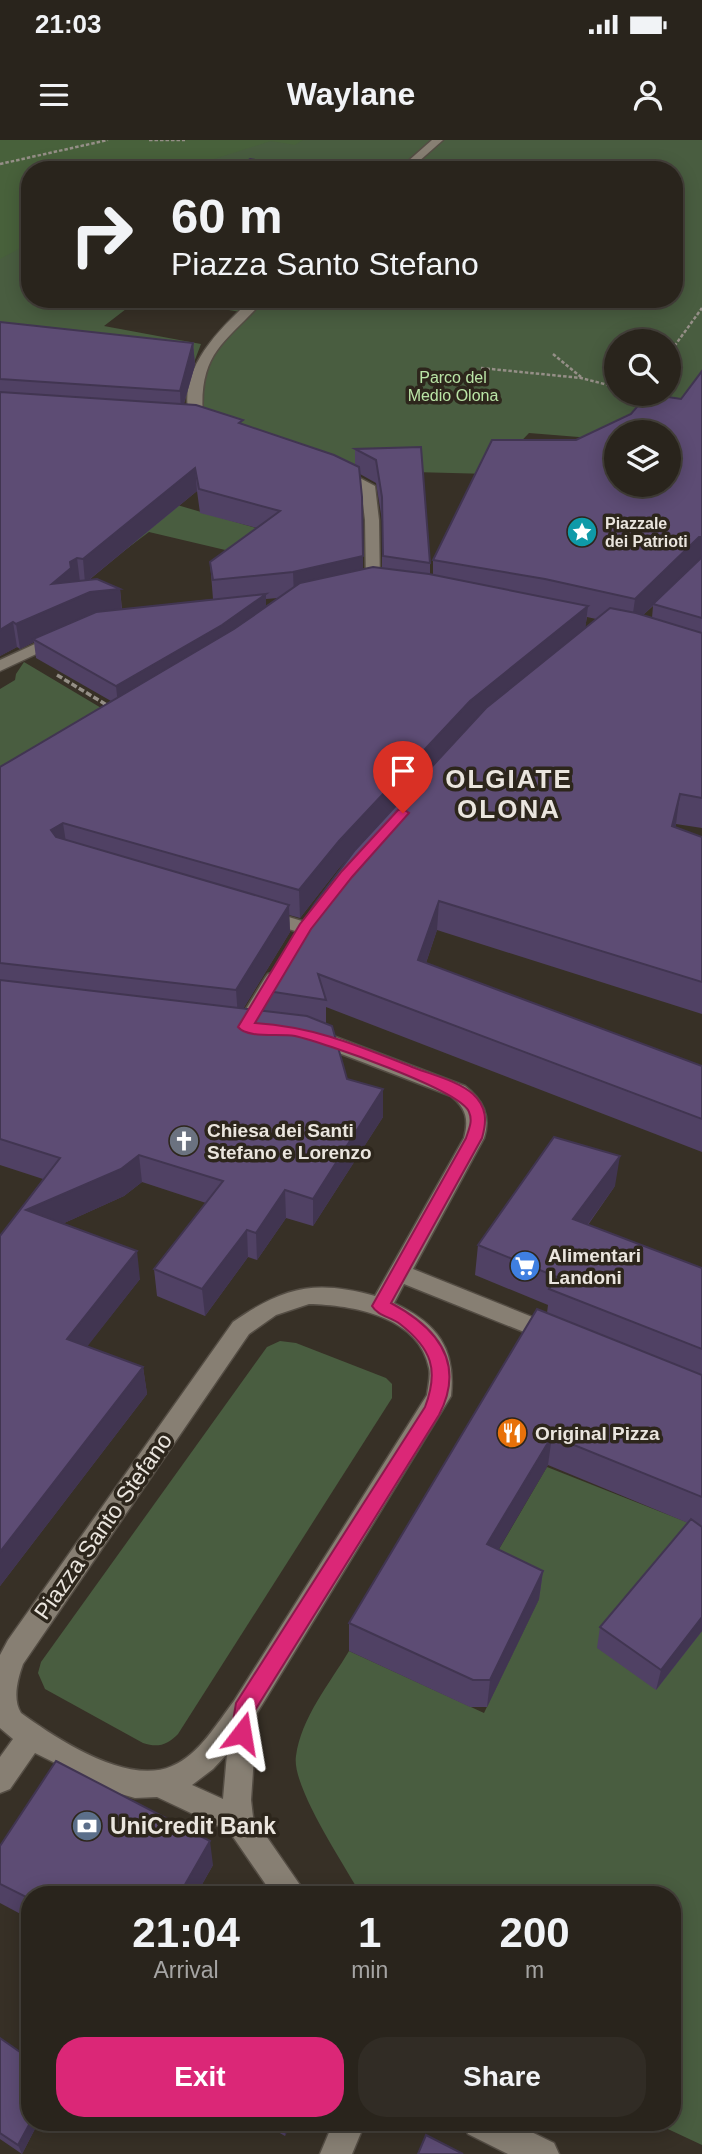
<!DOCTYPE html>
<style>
:root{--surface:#29241c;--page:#312c25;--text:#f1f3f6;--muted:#a5a4a3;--line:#45413b;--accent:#db2777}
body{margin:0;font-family:Helvetica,sans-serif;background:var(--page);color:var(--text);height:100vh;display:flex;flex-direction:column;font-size:26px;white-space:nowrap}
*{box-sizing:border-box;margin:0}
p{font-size:23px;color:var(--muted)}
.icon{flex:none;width:38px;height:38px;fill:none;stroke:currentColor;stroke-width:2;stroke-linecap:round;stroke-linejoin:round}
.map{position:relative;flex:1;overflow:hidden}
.side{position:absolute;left:21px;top:1746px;width:660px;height:245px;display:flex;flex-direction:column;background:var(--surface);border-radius:28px;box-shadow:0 4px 18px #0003,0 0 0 2px var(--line)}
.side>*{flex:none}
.top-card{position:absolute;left:21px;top:21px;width:662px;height:147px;border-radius:28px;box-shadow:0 4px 18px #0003,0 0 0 2px var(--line);background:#29241c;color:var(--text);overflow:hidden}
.fabs{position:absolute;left:604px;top:189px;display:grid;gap:14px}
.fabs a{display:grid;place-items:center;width:77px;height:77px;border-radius:50%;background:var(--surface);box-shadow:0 4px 18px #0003,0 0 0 2px var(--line);font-size:35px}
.pin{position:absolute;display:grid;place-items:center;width:60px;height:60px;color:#fff;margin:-72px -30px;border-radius:50% 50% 50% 0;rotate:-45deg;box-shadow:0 0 7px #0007}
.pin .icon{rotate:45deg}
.me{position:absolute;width:77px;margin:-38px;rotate:14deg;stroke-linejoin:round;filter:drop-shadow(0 0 5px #0008)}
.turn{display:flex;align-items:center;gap:24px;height:147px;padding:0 35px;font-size:32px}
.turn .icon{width:91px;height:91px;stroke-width:2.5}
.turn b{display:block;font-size:49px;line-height:60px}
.eta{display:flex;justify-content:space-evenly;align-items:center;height:119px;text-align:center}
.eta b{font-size:42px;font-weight:600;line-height:49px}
.action{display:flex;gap:14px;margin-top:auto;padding:14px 35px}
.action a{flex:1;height:80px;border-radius:28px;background:var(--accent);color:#fff;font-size:28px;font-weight:600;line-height:80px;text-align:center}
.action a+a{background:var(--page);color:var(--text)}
.status{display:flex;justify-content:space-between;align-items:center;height:49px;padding:0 35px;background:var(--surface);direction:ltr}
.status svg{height:19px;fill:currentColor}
header{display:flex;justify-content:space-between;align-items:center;height:91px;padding:0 35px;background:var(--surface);font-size:32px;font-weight:600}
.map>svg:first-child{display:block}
</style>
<div class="status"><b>21:03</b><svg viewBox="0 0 49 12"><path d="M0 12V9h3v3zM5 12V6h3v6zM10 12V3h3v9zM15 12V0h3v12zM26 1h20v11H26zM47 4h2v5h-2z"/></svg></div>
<header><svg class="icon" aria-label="menu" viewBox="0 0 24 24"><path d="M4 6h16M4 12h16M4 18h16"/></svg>Waylane<svg class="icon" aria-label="person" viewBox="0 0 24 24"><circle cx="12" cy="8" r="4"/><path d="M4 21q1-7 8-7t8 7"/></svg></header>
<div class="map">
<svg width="702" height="2014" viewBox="0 0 702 2014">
<rect width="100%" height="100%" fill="#373026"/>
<g fill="#495d40" fill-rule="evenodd">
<path d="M 0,0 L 702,0 L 702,315 L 668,292 L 616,292 L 616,300 L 529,293 L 490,334 L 375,331 L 197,281 L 201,226 L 259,159 L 674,159 L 674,30 L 30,30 L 30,159 L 139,159 L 104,186 L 201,204 L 193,225 L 0,194 ZM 616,201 L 668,201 L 668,254 L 616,254 Z"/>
<path d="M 168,159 L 250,159 L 253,160 L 240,172 Z"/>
<path d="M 126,350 L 266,391 L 238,413 L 149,392 L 121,413 L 0,364 Z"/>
<path d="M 24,522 L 113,575 L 0,639 L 0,549 L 15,540 L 16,534 Z"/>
<path d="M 280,1201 L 296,1203 L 386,1238 L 392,1244 L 392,1258 L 178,1594 C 167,1605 158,1608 143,1603 L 45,1549 L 38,1533 L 41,1522 L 267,1207 Z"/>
<path d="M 547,1327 L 694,1385 L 702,1491 L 702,2005 L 655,1983 L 672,1983 L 672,1755 L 361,1755 C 345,1726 291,1646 296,1616 C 301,1578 330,1543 349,1511 L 484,1573 L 539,1459 L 485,1433 Z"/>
</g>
<path fill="#48613b" d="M 0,0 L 303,0 L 295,5 L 271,1 L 180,30 L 30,30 L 30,103 L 0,119 Z"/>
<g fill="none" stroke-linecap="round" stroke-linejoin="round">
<g stroke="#544d44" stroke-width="3">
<path id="lane" d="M 262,769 L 312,784 L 314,788 L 305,794 L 256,779 L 253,775 Z"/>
</g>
<g stroke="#544d44" stroke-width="3">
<g id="street">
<path d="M 432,0 L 443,0 L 409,30 L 398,30 Z"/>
<path d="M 252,159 L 265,159 C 225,204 198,211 203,279 L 213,284 L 207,288 L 192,284 C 172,234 219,189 252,159 Z"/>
<path d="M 337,326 L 375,346 L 379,380 L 380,445 L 378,448 L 373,449 L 366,445 L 365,380 L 361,348 L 332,333 L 330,330 Z"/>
<path d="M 59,493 L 67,498 L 64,501 L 0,531 L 0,520 Z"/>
<path d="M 275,832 L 282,834 L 285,838 L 255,887 L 252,892 L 238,892 L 235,887 L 265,838 L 268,834 Z"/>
<path d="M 312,888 L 465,946 C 483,960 491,976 484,998 L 413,1129 L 562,1189 L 566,1195 L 562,1201 L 554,1204 L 404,1144 L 394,1163 C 437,1183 456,1208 451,1256 L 257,1573 L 251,1660 L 253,1677 L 300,1745 L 305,1755 L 273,1755 L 229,1691 L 157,1657 L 135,1658 L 114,1652 L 35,1613 L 10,1649 L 0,1653 L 0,1617 L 13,1599 L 0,1588 L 0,1515 L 8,1500 L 233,1182 C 283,1147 315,1139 375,1156 L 464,998 C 469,979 466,968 451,956 L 305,900 L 302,895 L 305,890 ZM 309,1164 C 352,1165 419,1176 429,1228 C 431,1236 428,1246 427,1255 L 234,1561 C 217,1583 199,1615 172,1626 C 127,1646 57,1599 21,1573 C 12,1559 18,1538 23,1524 L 249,1194 L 276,1175 ZM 227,1614 L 223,1659 L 192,1645 L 213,1629 Z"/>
<path d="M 333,1983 L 365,1983 L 352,2014 L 320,2014 Z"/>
<path d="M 463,1983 L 513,1983 L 554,2003 L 559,2014 L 508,2014 L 468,1994 Z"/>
</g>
</g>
<g stroke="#958f87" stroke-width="2.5" stroke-dasharray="3.5 2" stroke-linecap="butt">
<path d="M 149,0 L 185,0"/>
<path d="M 0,24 L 108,0"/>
<path d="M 553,214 L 581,237"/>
<path d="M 668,215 L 702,168"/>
<path d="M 481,228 L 581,238 L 616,247"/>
</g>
<path stroke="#958f87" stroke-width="3.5" stroke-dasharray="6 2.5" stroke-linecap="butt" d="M 57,535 L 110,567"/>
<use href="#lane" fill="#877f73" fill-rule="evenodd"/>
<use href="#street" fill="#877f73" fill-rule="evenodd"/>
</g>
<g fill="#504164" fill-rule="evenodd">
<path d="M 0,182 L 193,203 L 195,225 L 184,264 L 243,284 L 355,325 L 355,309 L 421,307 L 430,423 L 430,435 L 433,435 L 433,420 L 576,300 L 681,259 L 702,231 L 702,688 L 676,684 L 675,688 L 702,697 L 702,874 L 437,790 L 426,823 L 702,926 L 702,1012 L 326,867 L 326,883 L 347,939 L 383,977 L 313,1086 L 286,1078 L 257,1120 L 248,1117 L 205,1176 L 157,1156 L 154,1129 L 206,1063 L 142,1042 L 124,1056 L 62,1084 L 140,1139 L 87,1206 L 143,1227 L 147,1254 L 0,1446 L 0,1096 L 43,1039 L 0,1025 L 0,627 L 111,561 L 36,518 L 34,502 L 20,509 L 17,507 L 0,516 ZM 360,334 L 376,343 L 382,380 L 382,428 L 363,429 ZM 197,351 L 200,373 L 257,388 L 210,422 L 213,459 L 122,469 L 120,449 L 89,440 ZM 278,458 L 266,466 L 266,459 ZM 653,466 L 652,478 L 643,475 L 652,467 ZM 587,477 L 596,479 L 585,488 ZM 352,714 L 261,850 L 262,871 L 243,869 L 290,792 L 289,775 L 300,778 L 339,728 Z"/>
<path d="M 615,1046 L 588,1085 L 702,1128 L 702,1491 L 656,1550 L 597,1508 L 600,1487 L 688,1383 L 548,1325 L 498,1409 L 543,1431 L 539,1459 L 487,1567 L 470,1567 L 349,1511 L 349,1483 L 547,1173 L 548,1165 L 475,1135 L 478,1105 Z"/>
<path d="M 0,1706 L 213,1725 L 196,1755 L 30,1755 L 30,1779 L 0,1763 Z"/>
<path d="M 0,1898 L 30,1983 L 38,1983 L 22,2014 L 0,1999 Z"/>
<path d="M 262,1983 L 291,1983 L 285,1996 Z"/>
</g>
<g fill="#413551">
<path d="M 193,203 L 195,225 L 181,273 L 180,251 Z"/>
<path d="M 195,328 L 197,351 L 85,443 L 83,419 Z"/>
<path d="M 699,397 L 702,397 L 702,423 L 695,424 L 631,487 L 635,459 Z"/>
<path d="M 363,416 L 363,440 L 294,456 L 293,432 Z"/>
<path d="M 77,418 L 80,442 L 90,452 L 120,449 L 122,474 L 33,499 L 34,502 L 20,509 L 16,484 L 70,422 Z"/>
<path d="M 266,454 L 266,473 L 118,565 L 116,546 Z"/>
<path d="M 588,466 L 585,491 L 469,587 L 339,728 L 300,778 L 299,750 L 339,701 L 470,561 Z"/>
<path d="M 13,482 L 17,507 L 0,516 L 0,490 Z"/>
<path d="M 680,654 L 676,684 L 667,716 L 672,686 Z"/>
<path d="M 63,683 L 67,709 L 54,716 L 51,690 Z"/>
<path d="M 439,761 L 437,790 L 417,850 L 418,820 Z"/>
<path d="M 289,765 L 290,792 L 238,877 L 236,850 Z"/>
<path d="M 383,949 L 383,977 L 313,1086 L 313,1059 Z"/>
<path d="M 139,1015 L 142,1042 L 124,1056 L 31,1098 L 26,1070 Z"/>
<path d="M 620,1016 L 615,1046 L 570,1109 L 573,1079 Z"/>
<path d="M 285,1050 L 286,1078 L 257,1120 L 256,1093 Z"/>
<path d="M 247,1090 L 248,1117 L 205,1176 L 202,1149 Z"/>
<path d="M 137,1111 L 140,1139 L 72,1226 L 67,1199 Z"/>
<path d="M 143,1227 L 147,1254 L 0,1446 L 0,1412 Z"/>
<path d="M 552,1296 L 548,1325 L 485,1433 L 487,1404 Z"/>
<path d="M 543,1431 L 539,1459 L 487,1567 L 490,1540 Z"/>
<path d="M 702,1477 L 702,1491 L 656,1550 L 661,1530 Z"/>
<path d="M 210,1701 L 213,1725 L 196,1755 L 179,1755 Z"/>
<path d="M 30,1983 L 38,1983 L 22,2014 L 18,2005 Z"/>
<path d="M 284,1983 L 291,1983 L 285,1996 Z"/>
</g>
<g fill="#5d4c74" stroke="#413551" stroke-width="2" fill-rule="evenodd">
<path d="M 250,19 L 318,30 L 234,30 Z"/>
<path d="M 0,182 L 193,203 L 180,251 L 0,239 Z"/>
<path d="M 702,231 L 702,397 L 699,397 L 635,459 L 545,439 L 433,420 L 492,300 L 576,300 L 631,274 L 648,254 L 681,259 ZM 616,292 L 668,292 L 668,345 L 616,345 Z"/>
<path d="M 0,252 L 196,265 L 243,280 L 239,283 L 334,315 L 359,327 L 362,357 L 363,416 L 293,432 L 213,440 L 210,422 L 280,371 L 199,349 L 195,328 L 83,419 L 77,418 L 70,422 L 71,428 L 52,444 L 97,439 L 120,449 L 90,452 L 16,484 L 13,482 L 0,490 Z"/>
<path d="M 421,307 L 430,423 L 383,416 L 382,357 L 376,320 L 355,309 Z"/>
<path d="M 702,417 L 702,478 L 653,464 Z"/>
<path d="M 373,427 L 429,434 L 588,466 L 470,561 L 339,701 L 299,750 L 63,683 L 51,690 L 56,697 L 289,765 L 236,850 L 0,823 L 0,627 L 234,489 L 300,443 Z"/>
<path d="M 266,454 L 222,485 L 116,546 L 33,499 L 96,472 Z"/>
<path d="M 610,468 L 636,473 L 702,493 L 702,658 L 680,654 L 672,686 L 702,697 L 702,842 L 439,761 L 418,820 L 702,926 L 702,979 L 318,834 L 326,860 L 261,850 L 315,763 L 355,710 L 486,568 Z"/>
<path d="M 0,840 L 307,876 L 332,886 L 347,939 L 383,949 L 313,1059 L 285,1050 L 256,1093 L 247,1090 L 202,1149 L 154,1129 L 223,1041 L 139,1015 L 121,1029 L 26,1070 L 137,1111 L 67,1199 L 143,1227 L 0,1412 L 0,1096 L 60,1018 L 0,999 Z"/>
<path d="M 554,997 L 620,1016 L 573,1079 L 702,1128 L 702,1209 L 549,1149 L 557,1137 L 478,1105 Z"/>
<path d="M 537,1169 L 702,1235 L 702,1357 L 552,1296 L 487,1404 L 543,1431 L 490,1540 L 473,1540 L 349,1483 Z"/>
<path d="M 691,1379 L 702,1387 L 702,1477 L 661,1530 L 600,1487 Z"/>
<path d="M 56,1621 L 210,1701 L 179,1755 L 30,1755 L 30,1759 L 0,1744 L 0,1706 Z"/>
<path d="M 0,1898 L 30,1919 L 30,1983 L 18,2005 L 0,1993 Z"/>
<path d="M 426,1995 L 463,2014 L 418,2014 Z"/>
</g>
<path fill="#db2777" stroke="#8e194d" stroke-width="2" d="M 403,669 L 409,673 L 352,737 L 311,789 L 255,883 C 316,887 359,906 415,928 C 433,935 458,941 473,954 C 487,967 487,981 482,998 L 391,1163 C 438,1188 466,1223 439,1275 L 254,1572 L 249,1600 L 242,1602 L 234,1600 L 231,1593 L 236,1563 L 425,1267 C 439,1230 432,1209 400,1184 C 391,1177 378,1176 372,1166 L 466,998 C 469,989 473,981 469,972 C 461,950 322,902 295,896 C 279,893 248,899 238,887 L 300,784 L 342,731 L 398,670 Z"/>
<defs>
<g id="sight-disc" transform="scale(1.575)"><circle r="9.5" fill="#0f9aa8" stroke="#2d261c"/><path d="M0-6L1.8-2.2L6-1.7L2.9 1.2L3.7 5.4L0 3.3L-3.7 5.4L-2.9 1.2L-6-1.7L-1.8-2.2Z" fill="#fff"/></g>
<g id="church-disc" transform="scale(1.575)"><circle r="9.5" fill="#6b7280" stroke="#2d261c"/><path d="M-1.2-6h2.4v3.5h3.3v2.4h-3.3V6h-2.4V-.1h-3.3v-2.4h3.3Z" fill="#fff"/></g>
<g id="supermarket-disc" transform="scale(1.575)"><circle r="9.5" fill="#3f7fe0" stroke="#2d261c"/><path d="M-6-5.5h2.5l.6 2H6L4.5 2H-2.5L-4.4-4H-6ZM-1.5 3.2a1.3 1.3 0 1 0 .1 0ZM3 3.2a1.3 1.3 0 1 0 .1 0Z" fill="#fff"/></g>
<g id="restaurant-disc" transform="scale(1.575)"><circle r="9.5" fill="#e8710a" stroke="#2d261c"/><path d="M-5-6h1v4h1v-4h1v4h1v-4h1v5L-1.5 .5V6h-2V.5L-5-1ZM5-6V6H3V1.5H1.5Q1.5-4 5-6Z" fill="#fff"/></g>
<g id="bank-disc" transform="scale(1.575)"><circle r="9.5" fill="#5c6f8a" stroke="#2d261c"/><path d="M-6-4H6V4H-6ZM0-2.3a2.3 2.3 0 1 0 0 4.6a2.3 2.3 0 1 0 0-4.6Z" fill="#fff"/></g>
</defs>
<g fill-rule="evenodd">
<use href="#sight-disc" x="582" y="392"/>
<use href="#church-disc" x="184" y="1001"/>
<use href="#supermarket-disc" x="525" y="1126"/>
<use href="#restaurant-disc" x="512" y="1293"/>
<use href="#bank-disc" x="87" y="1686"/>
</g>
<g text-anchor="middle" stroke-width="7" stroke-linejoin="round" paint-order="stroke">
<g font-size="16" fill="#bae5a6" stroke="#2d261c">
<text x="453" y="243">Parco del<tspan x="453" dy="18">Medio Olona</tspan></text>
</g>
<g font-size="16" font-weight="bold" fill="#eae5de" stroke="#2d261c" text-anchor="start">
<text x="605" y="389">Piazzale<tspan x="605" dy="18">dei Patrioti</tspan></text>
</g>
<g font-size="19" font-weight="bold" fill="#eae5de" stroke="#2d261c" text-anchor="start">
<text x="207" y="997">Chiesa dei Santi<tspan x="207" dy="22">Stefano e Lorenzo</tspan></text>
<text x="548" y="1122">Alimentari<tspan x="548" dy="22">Landoni</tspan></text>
<text x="535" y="1300">Original Pizza</text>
</g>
<g font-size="23" fill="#eae5de" stroke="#2d261c">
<text transform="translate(103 1386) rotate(-55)" y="8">Piazza Santo Stefano</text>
</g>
<g font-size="23" font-weight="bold" fill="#eae5de" stroke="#2d261c" text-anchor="start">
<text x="110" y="1694">UniCredit Bank</text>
</g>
<g font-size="26" font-weight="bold" letter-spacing="2" fill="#eae5de" stroke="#2d261c">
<text x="509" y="648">OLGIATE<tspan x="509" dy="30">OLONA</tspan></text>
</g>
</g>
</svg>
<div class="fabs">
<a><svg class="icon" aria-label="search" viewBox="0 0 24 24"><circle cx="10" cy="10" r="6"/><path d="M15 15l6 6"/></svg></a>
<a><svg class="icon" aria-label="layers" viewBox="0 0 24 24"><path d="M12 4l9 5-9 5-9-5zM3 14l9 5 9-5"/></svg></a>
</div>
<div class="pin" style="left:403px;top:673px;background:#d93025"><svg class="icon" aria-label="arrive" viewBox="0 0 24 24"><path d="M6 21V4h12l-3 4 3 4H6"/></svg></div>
<svg class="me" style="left:242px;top:1593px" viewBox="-20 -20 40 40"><path d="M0-17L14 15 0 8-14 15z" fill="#db2777" stroke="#fff" stroke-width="4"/></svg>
<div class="top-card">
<div class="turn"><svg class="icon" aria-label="right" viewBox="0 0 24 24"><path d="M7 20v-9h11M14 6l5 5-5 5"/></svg><div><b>60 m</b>Piazza Santo Stefano</div></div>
</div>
<section class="side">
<div class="eta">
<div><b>21:04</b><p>Arrival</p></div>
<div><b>1</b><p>min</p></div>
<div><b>200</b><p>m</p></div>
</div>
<div class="action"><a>Exit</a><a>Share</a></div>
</section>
</div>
